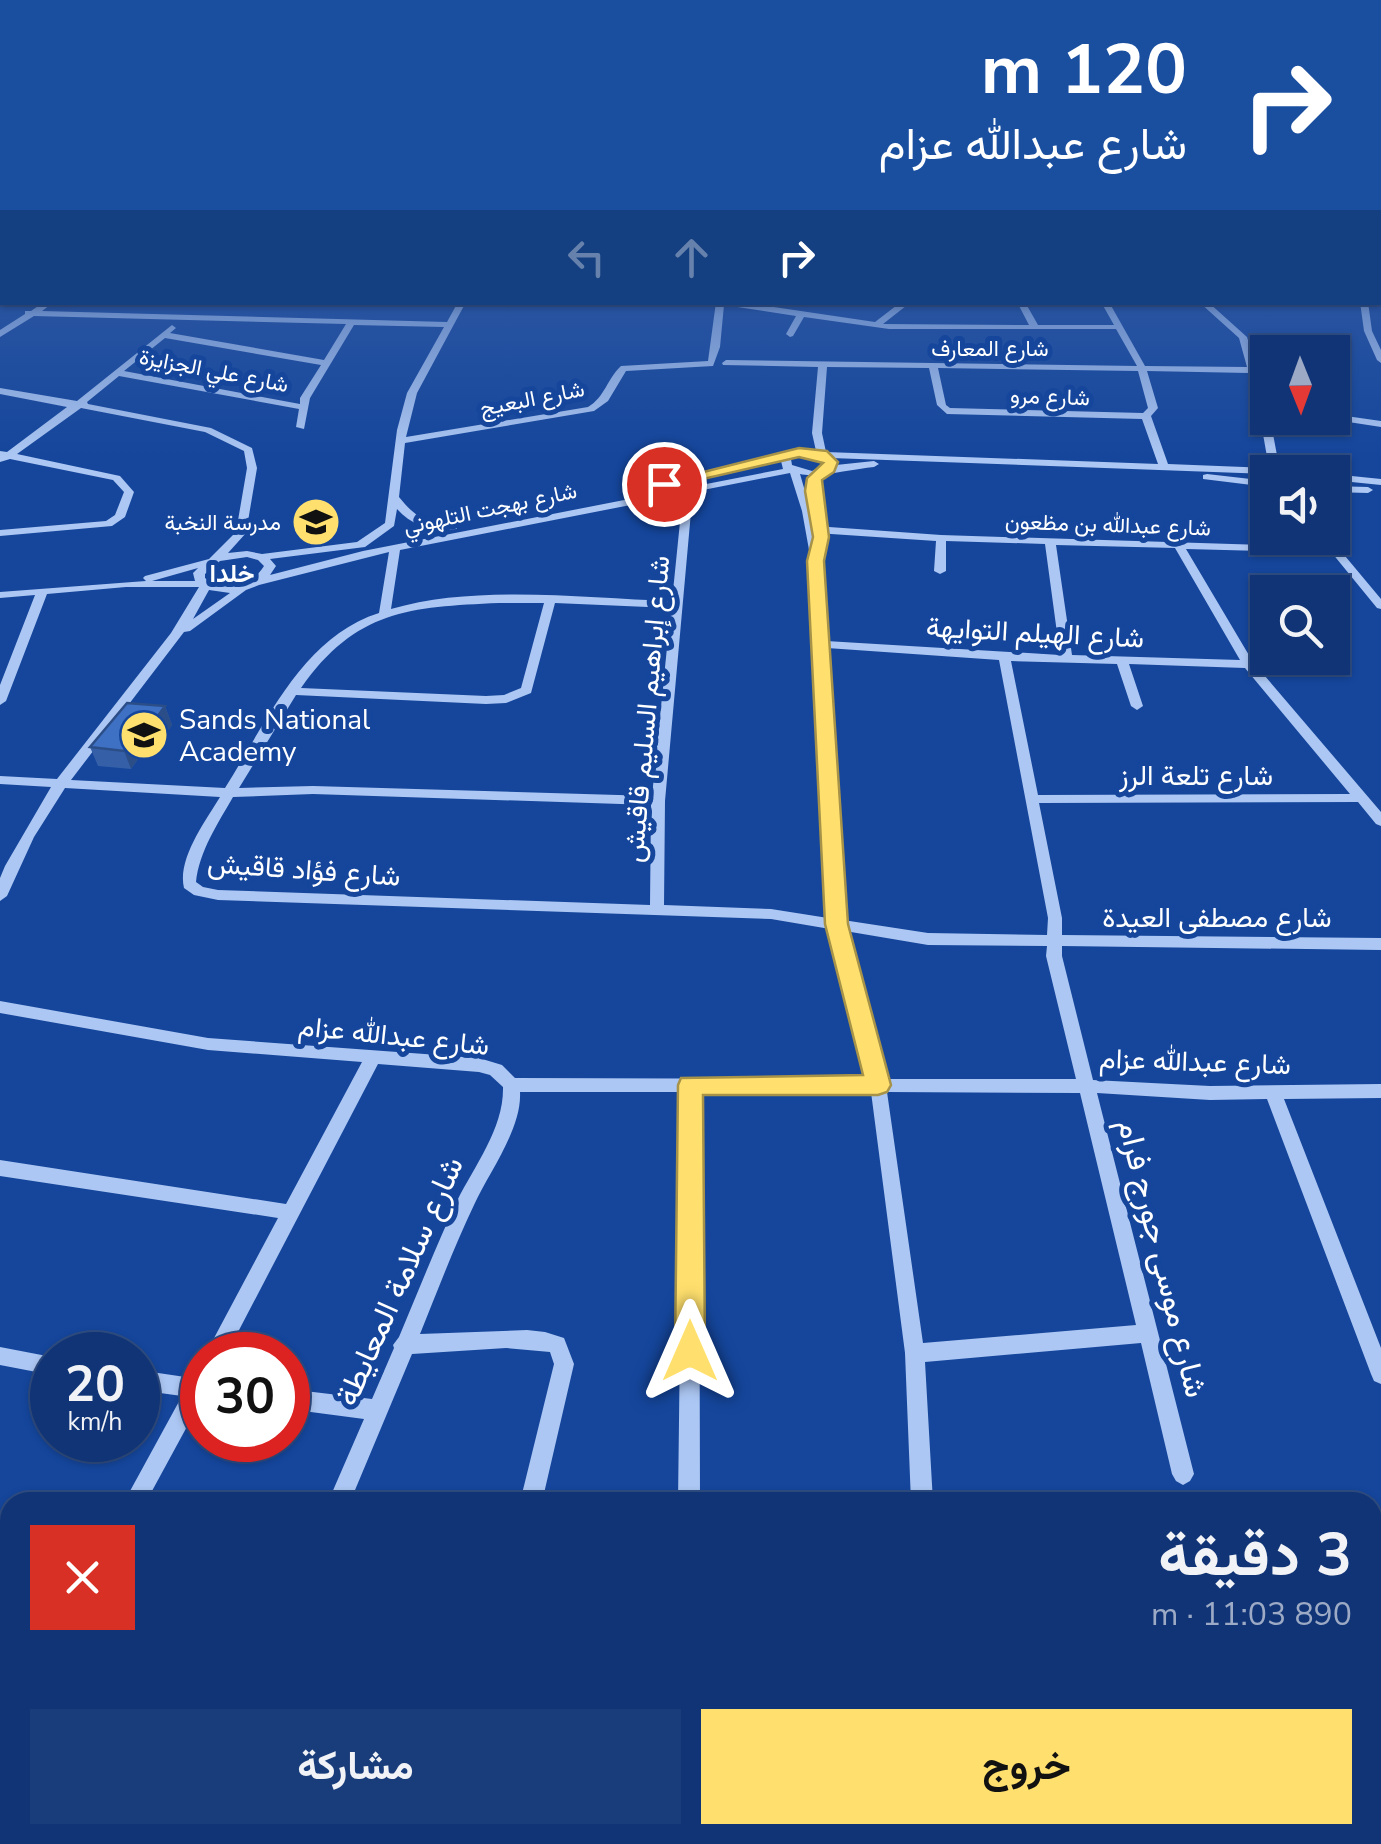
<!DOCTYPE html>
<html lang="ar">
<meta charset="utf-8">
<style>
:root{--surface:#103475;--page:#193c7a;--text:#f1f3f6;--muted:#9caac5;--line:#304f87;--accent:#ffe06e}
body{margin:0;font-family:"Nunito Sans",Vazirmatn,sans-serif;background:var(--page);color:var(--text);direction:rtl;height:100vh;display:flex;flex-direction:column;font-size:38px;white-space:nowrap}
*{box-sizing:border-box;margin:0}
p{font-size:32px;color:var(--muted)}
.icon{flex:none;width:55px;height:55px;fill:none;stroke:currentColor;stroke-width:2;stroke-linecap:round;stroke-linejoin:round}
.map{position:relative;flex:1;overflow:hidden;direction:ltr}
.drawer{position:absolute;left:0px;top:1492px;width:1382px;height:352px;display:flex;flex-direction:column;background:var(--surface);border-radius:30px 30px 0 0;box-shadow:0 2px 8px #0004,0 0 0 2px var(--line);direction:rtl}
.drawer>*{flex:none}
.banner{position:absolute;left:0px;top:0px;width:1382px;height:305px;box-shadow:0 2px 8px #0004,0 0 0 2px var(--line);direction:rtl;background:#1a4fa0;color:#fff;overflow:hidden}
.needle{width:65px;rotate:179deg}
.buttons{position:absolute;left:1250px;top:335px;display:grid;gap:20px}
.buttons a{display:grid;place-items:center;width:100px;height:100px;border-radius:0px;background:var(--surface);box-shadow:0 2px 8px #0004,0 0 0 2px var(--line);font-size:50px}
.speed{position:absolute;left:30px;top:1332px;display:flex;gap:20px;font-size:50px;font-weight:700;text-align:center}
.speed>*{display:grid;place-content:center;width:130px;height:130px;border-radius:50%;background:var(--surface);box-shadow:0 2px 8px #0004,0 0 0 2px var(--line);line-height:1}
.speed small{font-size:25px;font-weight:400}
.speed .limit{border:15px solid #d22;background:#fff;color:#111}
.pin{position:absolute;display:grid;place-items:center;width:85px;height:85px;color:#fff;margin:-42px;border:5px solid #fff;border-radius:50%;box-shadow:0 2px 10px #0007}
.me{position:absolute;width:110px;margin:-55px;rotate:0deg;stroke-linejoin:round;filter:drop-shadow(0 0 8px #0008)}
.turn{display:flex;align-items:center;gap:35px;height:210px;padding:0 30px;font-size:45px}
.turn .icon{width:130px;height:130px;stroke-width:2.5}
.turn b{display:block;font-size:70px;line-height:85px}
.lanes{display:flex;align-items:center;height:95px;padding:0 30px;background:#0003;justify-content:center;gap:50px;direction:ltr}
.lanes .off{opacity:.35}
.round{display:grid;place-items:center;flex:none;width:105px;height:105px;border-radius:0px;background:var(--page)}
.overview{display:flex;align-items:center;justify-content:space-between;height:170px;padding:0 30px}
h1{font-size:60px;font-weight:700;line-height:75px}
.action{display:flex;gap:20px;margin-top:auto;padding:20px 30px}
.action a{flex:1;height:115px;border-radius:0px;background:var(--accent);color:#111;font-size:40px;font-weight:700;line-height:115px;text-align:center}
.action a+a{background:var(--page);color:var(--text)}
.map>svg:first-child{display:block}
</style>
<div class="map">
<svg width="1381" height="1844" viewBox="0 0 1381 1844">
<rect width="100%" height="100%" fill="#15469c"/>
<path fill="#295fba" d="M 10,1762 L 10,1835 L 54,1835 L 50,1844 L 0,1844 L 0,1782 Z"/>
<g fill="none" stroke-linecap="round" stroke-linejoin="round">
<g fill="#acc7f3" fill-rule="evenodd">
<rect x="1380" y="222" width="1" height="4"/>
<rect x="1380" y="253" width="1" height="4"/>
<rect x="0" y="264" width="2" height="4"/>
<rect x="1380" y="271" width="1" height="4"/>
<rect x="1380" y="296" width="1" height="4"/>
<path d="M 44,302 L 54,302 L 42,311 L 447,322 L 458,302 L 466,302 L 417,393 L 406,437 L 588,407 C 605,397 607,379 621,366 L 708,361 L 716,302 L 740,302 L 875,322 L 901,302 L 911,302 L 883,324 L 1029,325 L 1017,302 L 1025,302 L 1038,325 L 1114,325 L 1101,302 L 1109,302 L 1145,366 L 1247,367 L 1239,338 L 1199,302 L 1208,302 L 1247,337 L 1268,406 L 1268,418 L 1270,418 L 1279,466 L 1285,464 L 1311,470 L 1312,472 L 1285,470 L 1268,474 L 831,458 L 836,465 L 874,461 L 879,464 L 874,467 C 853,469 817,478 800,474 L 815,526 L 941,535 L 1326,547 L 1320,538 L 1330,538 L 1381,599 L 1381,609 L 1377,608 L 1332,553 L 1186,549 L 1253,662 L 1381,812 L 1381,826 L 1376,824 L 1358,802 L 1039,803 L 1062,918 L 1062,935 L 1381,938 L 1381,950 L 1062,946 L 1062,956 L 1093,1080 L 1210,1086 L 1381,1084 L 1381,1098 L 1284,1099 L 1381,1348 L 1381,1384 L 1374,1381 L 1371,1374 L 1267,1099 L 1210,1100 L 1097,1093 L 1194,1474 L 1190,1481 L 1183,1485 L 1176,1481 L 1172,1474 L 1141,1343 L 925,1362 L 933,1502 L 911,1502 L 905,1353 L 871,1092 L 699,1092 L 700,1502 L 678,1502 L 683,1092 L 520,1092 C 522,1129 489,1172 474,1205 C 454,1247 437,1292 420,1334 L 527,1330 L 545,1332 L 564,1338 L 574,1364 L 542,1502 L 520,1502 L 554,1364 L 550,1352 L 506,1348 L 412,1354 L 350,1502 L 328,1502 L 364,1419 L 288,1409 L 288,1389 L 372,1399 L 394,1348 L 393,1345 L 399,1337 C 418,1292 436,1246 457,1201 C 475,1165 504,1128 503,1087 L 490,1075 L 479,1072 L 378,1064 L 226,1355 L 205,1355 L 278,1218 L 0,1176 L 0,1160 L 286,1204 L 362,1062 L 208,1050 L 0,1013 L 0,1001 L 208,1038 L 479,1058 L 502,1065 L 515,1078 L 868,1079 L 830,929 L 771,919 L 218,900 L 194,895 L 184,888 C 177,859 205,822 220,797 L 65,788 L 34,837 L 7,896 L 0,901 L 0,878 L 5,866 L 51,787 L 0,784 L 0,776 L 57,779 L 171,633 L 199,587 L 126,587 L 47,594 L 6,701 L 0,705 L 0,685 L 35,595 L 0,598 L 0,592 L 146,581 L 143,578 L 145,576 L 209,559 L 236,532 L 247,468 L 244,451 L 205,432 L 81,408 L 17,454 L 120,476 L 134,492 L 125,517 L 112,526 L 0,536 L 0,530 L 106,521 L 115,515 L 124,492 L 113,480 L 10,459 L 0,462 L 0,451 L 7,452 L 67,407 L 0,394 L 0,388 L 77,401 L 172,325 L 176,328 L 170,333 L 324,360 L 346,324 L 34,316 L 0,337 L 0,330 L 25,314 L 25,311 L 31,311 ZM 724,305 L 796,316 L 786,334 L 790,337 L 793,336 L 804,317 L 889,329 L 1116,329 L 1137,366 L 726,360 L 722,363 L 723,365 L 818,367 L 812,433 L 816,451 L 804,449 L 722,471 L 727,474 L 781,461 L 783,469 L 363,551 L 270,575 L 276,566 L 270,559 L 365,547 L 394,526 L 397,509 C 413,527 434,531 457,529 L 457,525 C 427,521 418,521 399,497 L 405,443 L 594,411 L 608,401 L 626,371 L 713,366 L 720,347 ZM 354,325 L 444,327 L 407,393 L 397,430 L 385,523 L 357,542 L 262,554 L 247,551 L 228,553 L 246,533 L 257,468 L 252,448 L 211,428 L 88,404 L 87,402 L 119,376 L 299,409 L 296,427 L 304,429 L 310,398 ZM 165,338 L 321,365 L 300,398 L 300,404 L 124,371 ZM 827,367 L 929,368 L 937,405 L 947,414 L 1142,419 L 1158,464 L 826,452 L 822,433 ZM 938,368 L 1138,371 L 1148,408 L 1143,413 L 950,408 L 946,405 ZM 1147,371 L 1249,373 L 1258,406 L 1269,468 L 1168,464 L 1151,416 L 1158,408 ZM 804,455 L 820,457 L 825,464 L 812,471 L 792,465 L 791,459 ZM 790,473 L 802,511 L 811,561 L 828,918 L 771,909 L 664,905 L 665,801 L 691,512 L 696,497 L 703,490 ZM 687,494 L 681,512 L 672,601 C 585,598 474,584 391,609 L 400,550 ZM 816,533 L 936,541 L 934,571 L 940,574 L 946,571 L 946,541 L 1045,544 L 1060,655 L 826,641 L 821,561 ZM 1056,545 L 1175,548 L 1240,660 L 1072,655 ZM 389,552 L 379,613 C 302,637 265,725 225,788 L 71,780 L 184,632 L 190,631 L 246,590 L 259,585 ZM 247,557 L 258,560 L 264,566 C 251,587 225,593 205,578 L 205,574 L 220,561 ZM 198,568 L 193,573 L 195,581 L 152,581 ZM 209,590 L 230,593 L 193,619 ZM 499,603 L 544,603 L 521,688 L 504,695 L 486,696 L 301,688 C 356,610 409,607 499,603 ZM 555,603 L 671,608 L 652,796 L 313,786 L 239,788 L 296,695 L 486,704 L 506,703 L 531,693 ZM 827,648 L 999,660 L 1048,918 L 1047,935 L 928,933 L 843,920 ZM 1011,661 L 1117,664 L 1131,706 L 1137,710 L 1143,706 L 1129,664 L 1245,668 L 1350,794 L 1038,795 ZM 313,794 L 651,805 L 650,905 L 218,890 L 203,887 L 196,882 C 199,852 218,823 233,797 ZM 845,931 L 928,945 L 1047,946 L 1046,956 L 1076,1079 L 885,1079 ZM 887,1092 L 1080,1093 L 1136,1325 L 923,1343 Z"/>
<path d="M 1360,302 L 1368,302 L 1372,331 L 1381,350 L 1381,363 L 1377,360 L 1364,331 Z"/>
<path d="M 1332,414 L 1381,421 L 1381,427 L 1329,419 L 1332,418 Z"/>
<path d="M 1207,474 L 1268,481 L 1268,487 L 1203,479 L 1203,475 Z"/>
<path d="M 1332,474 L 1381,479 L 1381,485 L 1332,480 Z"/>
<path d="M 1332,486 L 1368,487 L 1373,490 L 1368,493 L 1332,492 Z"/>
<path d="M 0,1347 L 52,1357 L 52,1375 L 0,1365 Z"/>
<path d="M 202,1369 L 202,1399 L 146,1502 L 124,1502 L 182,1396 L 138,1390 L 138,1370 L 192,1378 L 195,1372 Z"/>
<rect x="1372" y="1625" width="9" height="24"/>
<path d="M 0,1627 L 10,1629 L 10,1653 L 0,1651 Z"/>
<path d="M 10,1726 L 10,1764 L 0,1770 L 0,1732 Z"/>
<path d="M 191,1835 L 217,1835 L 214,1844 L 188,1844 Z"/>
<path d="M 437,1835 L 463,1835 L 461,1844 L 435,1844 Z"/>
<path d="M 953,1835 L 979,1835 L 980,1844 L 954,1844 Z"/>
<path d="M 1271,1835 L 1297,1835 L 1300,1844 L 1274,1844 Z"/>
</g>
</g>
<path fill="#3560a8" d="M 165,706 L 172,725 L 152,753 L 143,752 L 131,769 L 98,766 L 90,747 Z"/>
<g fill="#2b4e88">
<path d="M 165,706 L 172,725 L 152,753 L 145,734 Z"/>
<path d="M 136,734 L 143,752 L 131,769 L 124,751 Z"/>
</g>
<path fill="#3e70c3" stroke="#2b4e88" stroke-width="2.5" d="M 127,703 L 165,706 L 145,734 L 136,734 L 124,751 L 90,747 Z"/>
<linearGradient id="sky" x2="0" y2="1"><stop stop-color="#0c2656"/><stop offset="0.44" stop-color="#355da4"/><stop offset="1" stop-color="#355da4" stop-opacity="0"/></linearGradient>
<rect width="1381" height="457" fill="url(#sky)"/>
<path fill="#ffe06e" stroke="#a69248" stroke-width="2.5" d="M 799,448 L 827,451 L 838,462 L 834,472 L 822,480 L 829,537 L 824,561 L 848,924 L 891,1085 L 887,1092 L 878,1095 L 703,1095 L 705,1351 L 700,1361 L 690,1365 L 679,1361 L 675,1351 L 678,1085 L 681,1078 L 863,1075 L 825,924 L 807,561 L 813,537 L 805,491 L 807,478 L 823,463 L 799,457 L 664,488 L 656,484 Z"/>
<defs>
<g id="school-disc" transform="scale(2.5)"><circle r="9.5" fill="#ffe06e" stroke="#15469c"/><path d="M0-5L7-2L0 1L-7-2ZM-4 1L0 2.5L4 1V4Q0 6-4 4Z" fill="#111"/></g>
</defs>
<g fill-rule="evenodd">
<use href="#school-disc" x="316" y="522"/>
<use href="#school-disc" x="144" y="735"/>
</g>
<g text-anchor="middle" stroke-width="10" stroke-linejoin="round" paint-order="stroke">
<g font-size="22" fill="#fff" stroke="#15469c">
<text x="990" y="356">شارع المعارف</text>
<text transform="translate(214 370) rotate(11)" y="8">شارع علي الجزايزة</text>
<text transform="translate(1050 396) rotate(2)" y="8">شارع مرو</text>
<text transform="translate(532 398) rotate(-11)" y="8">شارع البعيج</text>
<text transform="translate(490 508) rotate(-12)" y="8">شارع بهجت التلهوني</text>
<text transform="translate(1108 524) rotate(2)" y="8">شارع عبدالله بن مظعون</text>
</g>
<g font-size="22" fill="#fff" stroke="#15469c" text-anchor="end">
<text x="281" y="530">مدرسة النخبة</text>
</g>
<g font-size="25" font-weight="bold" fill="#fff" stroke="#15469c">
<text x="232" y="582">خلدا</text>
</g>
<g font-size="28" fill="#fff" stroke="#15469c">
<text transform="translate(1035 632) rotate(3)" y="10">شارع الهيلم التوايهة</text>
<text transform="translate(646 709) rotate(-85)" y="10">شارع إبراهيم السليم قاقيش</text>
<text x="1196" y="785">شارع تلعة الرز</text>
<text transform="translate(304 869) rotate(4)" y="10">شارع فؤاد قاقيش</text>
<text x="1217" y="927">شارع مصطفى العيدة</text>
<text transform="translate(394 1035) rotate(6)" y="10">شارع عبدالله عزام</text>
<text transform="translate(1195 1061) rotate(2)" y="10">شارع عبدالله عزام</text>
</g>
<g font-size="28" fill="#fff" stroke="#15469c" text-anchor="start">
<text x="179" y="729">Sands National<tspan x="179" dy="32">Academy</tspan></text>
</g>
<g font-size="32" fill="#fff" stroke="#15469c">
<text transform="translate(1163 1258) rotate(76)" y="11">شارع موسى جورج فرام</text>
<text transform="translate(399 1281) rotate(-66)" y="11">شارع سلامة المعايطة</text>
</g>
</g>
</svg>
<div class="buttons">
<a><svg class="needle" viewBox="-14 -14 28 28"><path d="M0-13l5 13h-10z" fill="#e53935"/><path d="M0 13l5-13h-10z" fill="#9caac5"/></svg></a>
<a><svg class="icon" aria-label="sound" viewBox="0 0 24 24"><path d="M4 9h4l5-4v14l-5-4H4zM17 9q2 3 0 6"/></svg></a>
<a><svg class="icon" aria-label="search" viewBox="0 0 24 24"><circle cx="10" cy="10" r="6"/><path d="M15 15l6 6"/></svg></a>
</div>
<div class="speed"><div>20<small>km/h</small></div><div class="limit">30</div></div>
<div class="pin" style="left:664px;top:484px;background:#d93025"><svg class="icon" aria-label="arrive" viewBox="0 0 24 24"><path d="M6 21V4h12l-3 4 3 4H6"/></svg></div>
<svg class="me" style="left:690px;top:1351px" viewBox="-20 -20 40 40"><path d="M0-17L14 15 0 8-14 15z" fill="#ffe06e" stroke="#fff" stroke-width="4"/></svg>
<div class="banner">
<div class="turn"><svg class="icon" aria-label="right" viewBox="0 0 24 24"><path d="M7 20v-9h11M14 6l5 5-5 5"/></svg><div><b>120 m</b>شارع عبدالله عزام</div></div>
<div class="lanes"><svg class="icon off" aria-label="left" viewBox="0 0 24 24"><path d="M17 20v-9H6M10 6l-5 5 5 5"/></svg><svg class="icon off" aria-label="ahead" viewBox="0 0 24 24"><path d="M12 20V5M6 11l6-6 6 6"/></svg><svg class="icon" aria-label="right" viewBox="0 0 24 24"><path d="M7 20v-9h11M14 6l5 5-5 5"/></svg></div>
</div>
<section class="drawer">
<div class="overview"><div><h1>3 دقيقة</h1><p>890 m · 11:03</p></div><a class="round" style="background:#d93025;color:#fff"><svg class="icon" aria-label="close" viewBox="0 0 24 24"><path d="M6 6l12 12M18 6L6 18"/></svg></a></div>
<div class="action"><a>خروج</a><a>مشاركة</a></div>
</section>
</div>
